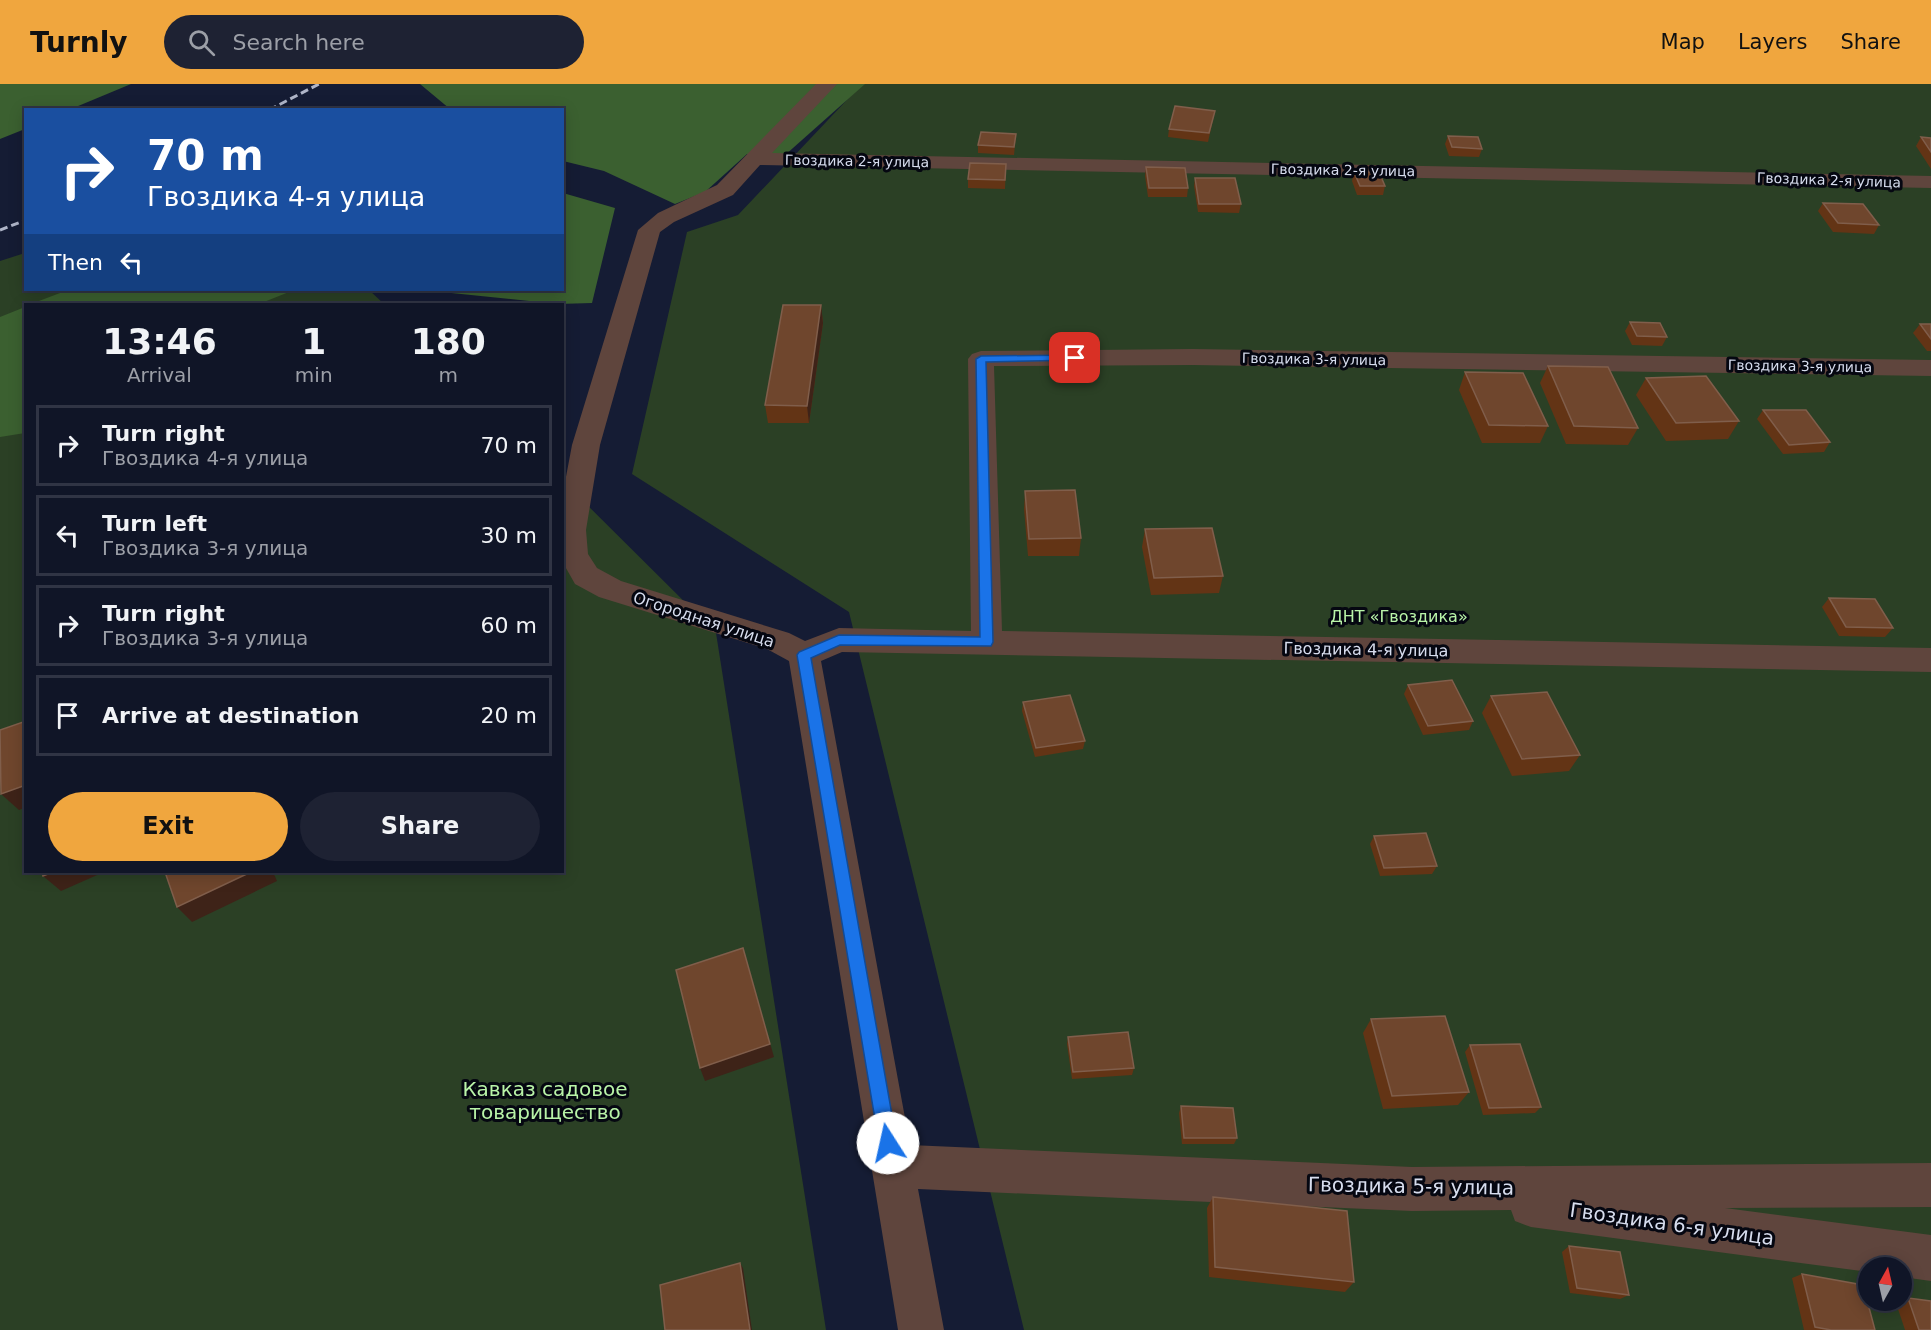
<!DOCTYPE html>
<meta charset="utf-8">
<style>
:root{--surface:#101527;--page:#1e2233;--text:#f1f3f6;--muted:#9c9fa7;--line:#303444;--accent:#f0a63e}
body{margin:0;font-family:"DejaVu Sans",sans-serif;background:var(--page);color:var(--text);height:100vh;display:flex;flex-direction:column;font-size:22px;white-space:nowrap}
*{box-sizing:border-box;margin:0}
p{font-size:20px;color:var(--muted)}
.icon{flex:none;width:33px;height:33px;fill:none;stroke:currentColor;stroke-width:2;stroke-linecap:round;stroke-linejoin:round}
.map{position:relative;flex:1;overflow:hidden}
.side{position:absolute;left:24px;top:219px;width:540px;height:570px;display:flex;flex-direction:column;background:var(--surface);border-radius:0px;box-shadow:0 3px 15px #0003,0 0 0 2px var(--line)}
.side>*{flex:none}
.top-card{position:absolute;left:24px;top:24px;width:540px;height:183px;border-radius:0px;box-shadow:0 3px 15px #0003,0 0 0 2px var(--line);background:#1a4fa0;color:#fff;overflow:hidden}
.needle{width:39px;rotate:8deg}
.tools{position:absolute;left:1858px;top:1173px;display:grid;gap:12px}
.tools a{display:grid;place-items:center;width:54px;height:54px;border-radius:50%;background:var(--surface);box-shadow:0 3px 15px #0003,0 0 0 2px var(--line);font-size:30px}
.pin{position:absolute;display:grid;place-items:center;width:51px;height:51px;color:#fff;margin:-26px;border-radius:12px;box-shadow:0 3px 9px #0006}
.me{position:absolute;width:66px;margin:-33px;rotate:350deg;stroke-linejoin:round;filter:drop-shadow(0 0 4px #0008)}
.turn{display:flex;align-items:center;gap:21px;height:126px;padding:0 24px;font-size:27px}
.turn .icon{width:78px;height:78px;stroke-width:2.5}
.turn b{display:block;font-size:42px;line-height:51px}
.then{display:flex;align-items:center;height:57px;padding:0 24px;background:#0003;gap:12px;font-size:22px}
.eta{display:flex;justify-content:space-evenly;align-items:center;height:102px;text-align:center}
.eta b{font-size:36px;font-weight:800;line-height:42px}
.action{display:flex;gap:12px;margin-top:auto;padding:12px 24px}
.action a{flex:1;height:69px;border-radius:36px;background:var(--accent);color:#111;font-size:24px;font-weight:800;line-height:69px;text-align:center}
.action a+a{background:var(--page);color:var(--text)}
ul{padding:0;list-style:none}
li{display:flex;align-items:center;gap:18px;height:81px;margin:0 12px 9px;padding:0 12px;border:3px solid var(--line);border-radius:0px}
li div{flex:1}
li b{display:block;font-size:22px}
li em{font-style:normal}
header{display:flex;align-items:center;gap:36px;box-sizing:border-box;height:84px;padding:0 30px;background:var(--accent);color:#111}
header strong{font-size:28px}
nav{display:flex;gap:33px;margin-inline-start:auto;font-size:21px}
.search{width:420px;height:54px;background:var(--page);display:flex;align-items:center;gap:15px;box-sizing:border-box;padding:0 21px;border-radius:33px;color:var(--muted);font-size:22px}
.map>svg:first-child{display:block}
</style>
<header>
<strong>Turnly</strong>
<div class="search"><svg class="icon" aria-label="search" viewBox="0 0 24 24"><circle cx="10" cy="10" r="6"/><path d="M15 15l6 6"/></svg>Search here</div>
<nav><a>Map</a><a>Layers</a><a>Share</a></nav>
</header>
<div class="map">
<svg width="1931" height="1246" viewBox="0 0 1931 1246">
<rect width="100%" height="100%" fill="#151c34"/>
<g fill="#2b4025" fill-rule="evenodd">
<path d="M 862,0 L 1931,0 L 1931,1246 L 1024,1246 L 849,528 L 632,390 L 687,148 L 738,131 ZM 1869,1184 L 1902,1184 L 1902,1216 L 1869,1216 Z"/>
<path d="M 25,169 L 26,206 L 369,206 L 384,220 L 26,220 L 26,788 L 562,788 L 563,397 L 716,549 L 826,1246 L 0,1246 L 0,177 Z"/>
</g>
<g fill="#3b6030">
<path d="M 0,0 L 131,0 L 71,25 L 26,26 L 25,45 L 0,55 Z"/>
<path d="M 420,0 L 865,0 L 784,72 L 747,70 L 705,108 L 675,120 L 604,87 L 563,77 L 562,26 L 450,25 Z"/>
<path d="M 563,109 L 615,124 L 592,219 L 558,220 L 422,206 L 562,206 Z"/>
<path d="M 68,206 L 294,206 L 259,220 L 31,220 Z"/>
<path d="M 25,223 L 25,349 L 0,353 L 0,233 Z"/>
</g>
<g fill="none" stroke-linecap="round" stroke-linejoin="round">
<path fill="#5f453d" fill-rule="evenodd" d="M 816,0 L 837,0 L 772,69 L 1931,92 L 1931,104 L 760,81 L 733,111 L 674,138 L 660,148 L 600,361 L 586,446 L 588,470 L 597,484 L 621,497 L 789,549 L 805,557 L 839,544 L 971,547 L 968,275 L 972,270 L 981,267 L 1193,265 L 1931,276 L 1931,292 L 1193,281 L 994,282 L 1002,547 L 1931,564 L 1931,588 L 842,568 L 821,577 L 910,1061 L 1412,1083 L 1931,1079 L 1931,1123 L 1725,1124 L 1931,1151 L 1931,1197 L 1902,1193 L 1902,1184 L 1869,1184 L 1869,1188 L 1531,1143 L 1515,1137 L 1511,1126 L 1412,1127 L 918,1105 L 944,1246 L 898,1246 L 789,577 L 767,565 L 599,513 L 575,500 L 562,477 L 562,414 L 572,361 L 638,146 L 658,129 L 717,101 Z"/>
<g stroke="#afb5c8" stroke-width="3" stroke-dasharray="8 4" stroke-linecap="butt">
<path d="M 269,26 L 319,0"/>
<path d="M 0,146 L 26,136"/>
</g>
</g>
<g fill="#633415">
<path d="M 1215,27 L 1208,58 L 1168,53 L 1169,45 Z"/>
<path d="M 1016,50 L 1014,71 L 978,69 L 978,61 Z"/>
<path d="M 1448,52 L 1482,65 L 1479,73 L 1449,72 L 1445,60 Z"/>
<path d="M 1921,53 L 1931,54 L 1931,85 L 1916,62 Z"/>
<path d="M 1006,80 L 1005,105 L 968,104 L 968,95 Z"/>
<path d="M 1146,83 L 1188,104 L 1187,113 L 1148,113 L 1145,92 Z"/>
<path d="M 1354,88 L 1385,102 L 1383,111 L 1357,111 L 1352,97 Z"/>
<path d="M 1195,94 L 1241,120 L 1239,129 L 1198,128 L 1194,102 Z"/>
<path d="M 1823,119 L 1879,141 L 1874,150 L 1833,148 L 1818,127 Z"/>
<path d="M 821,221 L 823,239 L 809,339 L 768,339 L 765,321 Z"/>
<path d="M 1630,238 L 1667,253 L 1662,262 L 1632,261 L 1625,247 Z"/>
<path d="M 1920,240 L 1931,240 L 1931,267 L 1927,267 L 1913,249 Z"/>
<path d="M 1548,282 L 1638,344 L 1628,361 L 1566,360 L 1540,299 Z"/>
<path d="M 1465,288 L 1548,342 L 1540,359 L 1482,359 L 1459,306 Z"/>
<path d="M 1646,294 L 1739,337 L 1728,355 L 1666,357 L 1636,311 Z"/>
<path d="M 1763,326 L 1830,358 L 1824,368 L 1783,370 L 1757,335 Z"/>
<path d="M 1025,407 L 1081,454 L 1079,472 L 1028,472 L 1024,425 Z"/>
<path d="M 1145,445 L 1223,492 L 1219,509 L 1151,511 L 1142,463 Z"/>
<path d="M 1829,514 L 1893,544 L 1885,553 L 1839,552 L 1822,523 Z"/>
<path d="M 1408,601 L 1473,637 L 1469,646 L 1423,651 L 1404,610 Z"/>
<path d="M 1491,612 L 1580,671 L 1569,687 L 1512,692 L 1482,629 Z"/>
<path d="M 1023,618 L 1085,657 L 1083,665 L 1035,673 L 1022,627 Z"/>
<path d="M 1374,752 L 1437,782 L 1432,790 L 1380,792 L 1370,760 Z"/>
<path d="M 1371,935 L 1469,1008 L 1458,1021 L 1383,1025 L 1363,949 Z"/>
<path d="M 1068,953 L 1134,984 L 1132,991 L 1072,995 L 1067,960 Z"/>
<path d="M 1470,961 L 1541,1023 L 1535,1029 L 1483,1031 L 1465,968 Z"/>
<path d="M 1181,1022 L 1237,1054 L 1234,1060 L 1182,1060 L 1179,1029 Z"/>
<path d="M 1213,1113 L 1354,1198 L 1345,1208 L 1209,1193 L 1207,1124 Z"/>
<path d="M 1569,1162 L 1629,1211 L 1620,1215 L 1570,1209 L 1562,1168 Z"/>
<path d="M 1802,1190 L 1875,1246 L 1804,1246 L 1792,1194 Z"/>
<path d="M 1908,1214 L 1931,1246 L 1905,1246 L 1896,1219 Z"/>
</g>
<g fill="#3e2318">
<path d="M 821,221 L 823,239 L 809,339 L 807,322 Z"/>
<path d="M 26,701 L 26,723 L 19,726 L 1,710 Z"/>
<path d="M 53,788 L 104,788 L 61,807 L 43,792 Z"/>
<path d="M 251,788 L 273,788 L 277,797 L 192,838 L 177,823 Z"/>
<path d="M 743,864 L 774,973 L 705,997 L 700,984 Z"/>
<path d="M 740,1179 L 743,1184 L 752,1246 L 750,1246 Z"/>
</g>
<g fill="#6f462d" stroke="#805e4b" stroke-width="1.5">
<path d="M 1175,22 L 1215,27 L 1209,49 L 1169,45 Z"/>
<path d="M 981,48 L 1016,50 L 1014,63 L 978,61 Z"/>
<path d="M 1448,52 L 1478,53 L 1482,65 L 1452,63 Z"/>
<path d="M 1921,53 L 1931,54 L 1931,68 Z"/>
<path d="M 970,79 L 1006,80 L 1005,96 L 968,95 Z"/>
<path d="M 1146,83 L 1185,84 L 1188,104 L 1149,104 Z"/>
<path d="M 1354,88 L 1379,88 L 1385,102 L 1360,102 Z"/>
<path d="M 1195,94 L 1235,94 L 1241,120 L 1199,120 Z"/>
<path d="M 1823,119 L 1863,120 L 1879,141 L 1838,139 Z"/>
<path d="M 783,221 L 821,221 L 807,322 L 765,321 Z"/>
<path d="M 1630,238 L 1660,239 L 1667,253 L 1637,252 Z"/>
<path d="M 1920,240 L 1931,240 L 1931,255 Z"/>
<path d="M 1548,282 L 1608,283 L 1638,344 L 1574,342 Z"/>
<path d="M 1465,288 L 1523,289 L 1548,342 L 1489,341 Z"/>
<path d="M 1706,292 L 1739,337 L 1676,339 L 1646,294 Z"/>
<path d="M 1763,326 L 1806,326 L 1830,358 L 1789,361 Z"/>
<path d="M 1075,406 L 1081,454 L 1029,455 L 1025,407 Z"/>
<path d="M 1212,444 L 1223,492 L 1154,494 L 1145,445 Z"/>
<path d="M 1829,514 L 1875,515 L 1893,544 L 1846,543 Z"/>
<path d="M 1452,596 L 1473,637 L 1428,642 L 1408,601 Z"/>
<path d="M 1547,608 L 1580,671 L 1522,675 L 1491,612 Z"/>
<path d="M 1070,611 L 1085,657 L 1036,664 L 1023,618 Z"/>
<path d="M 26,637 L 26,701 L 1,710 L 0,646 Z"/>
<path d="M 1426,749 L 1437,782 L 1384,784 L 1374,752 Z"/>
<path d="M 42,788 L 53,788 L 43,792 Z"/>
<path d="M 165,788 L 251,788 L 177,823 Z"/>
<path d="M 743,864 L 770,960 L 700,984 L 676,886 Z"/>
<path d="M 1445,932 L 1469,1008 L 1392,1012 L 1371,935 Z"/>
<path d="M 1128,948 L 1134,984 L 1073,988 L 1068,953 Z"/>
<path d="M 1520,960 L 1541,1023 L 1489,1024 L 1470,961 Z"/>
<path d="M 1181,1022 L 1233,1024 L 1237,1054 L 1184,1054 Z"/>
<path d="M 1213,1113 L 1347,1127 L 1354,1198 L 1215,1183 Z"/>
<path d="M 1569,1162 L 1620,1168 L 1629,1211 L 1577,1204 Z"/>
<path d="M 740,1179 L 750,1246 L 665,1246 L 660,1201 Z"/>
<path d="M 1802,1190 L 1863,1201 L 1875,1246 L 1831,1246 L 1815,1243 Z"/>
<path d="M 1908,1214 L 1931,1217 L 1931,1246 L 1919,1246 Z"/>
</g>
<path fill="#1a73e8" stroke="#114b97" stroke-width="1.5" d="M 1075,271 L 1080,274 L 1079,276 L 986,278 L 993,558 L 991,562 L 840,561 L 811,574 L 897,1059 L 895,1065 L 888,1068 L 882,1065 L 879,1059 L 797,571 L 799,568 L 839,551 L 980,553 L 976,275 L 981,272 Z"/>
<g text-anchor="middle" stroke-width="6" stroke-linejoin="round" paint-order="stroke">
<g font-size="14" fill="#d7ddee" stroke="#050711">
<text transform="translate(857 77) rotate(1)" y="5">Гвоздика 2-я улица</text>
<text transform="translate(1343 86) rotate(1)" y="5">Гвоздика 2-я улица</text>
<text transform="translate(1829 96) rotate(2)" y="5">Гвоздика 2-я улица</text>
<text transform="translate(1314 275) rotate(1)" y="5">Гвоздика 3-я улица</text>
<text transform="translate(1800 282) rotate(1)" y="5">Гвоздика 3-я улица</text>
</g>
<g font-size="16" fill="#b9f4a8" stroke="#050711">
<text x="1399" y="538">ДНТ «Гвоздика»</text>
</g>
<g font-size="16" fill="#d7ddee" stroke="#050711">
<text transform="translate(704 535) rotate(18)" y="6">Огородная улица</text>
<text transform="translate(1366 565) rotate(1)" y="6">Гвоздика 4-я улица</text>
</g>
<g font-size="20" fill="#b9f4a8" stroke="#050711">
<text x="545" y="1012">Кавказ садовое<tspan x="545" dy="23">товарищество</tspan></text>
</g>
<g font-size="20" fill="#d7ddee" stroke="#050711">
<text transform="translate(1411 1102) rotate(1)" y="7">Гвоздика 5-я улица</text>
<text transform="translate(1672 1140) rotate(8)" y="7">Гвоздика 6-я улица</text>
</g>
</g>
</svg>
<div class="tools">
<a><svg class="needle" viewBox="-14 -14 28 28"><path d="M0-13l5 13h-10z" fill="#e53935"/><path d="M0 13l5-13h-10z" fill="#9c9fa7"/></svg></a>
</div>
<div class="pin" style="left:1075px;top:274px;background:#d93025"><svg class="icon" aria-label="arrive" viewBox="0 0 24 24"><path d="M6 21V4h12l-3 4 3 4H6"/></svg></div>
<svg class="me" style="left:888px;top:1059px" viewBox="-20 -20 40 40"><circle r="19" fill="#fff"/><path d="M0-13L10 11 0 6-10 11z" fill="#1a73e8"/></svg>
<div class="top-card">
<div class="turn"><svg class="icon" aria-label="right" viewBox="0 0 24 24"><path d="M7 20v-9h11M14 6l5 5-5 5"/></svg><div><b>70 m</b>Гвоздика 4-я улица</div></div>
<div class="then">Then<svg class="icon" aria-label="left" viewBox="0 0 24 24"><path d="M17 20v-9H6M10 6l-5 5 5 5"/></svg></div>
</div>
<section class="side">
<div class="eta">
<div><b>13:46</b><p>Arrival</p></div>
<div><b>1</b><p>min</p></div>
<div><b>180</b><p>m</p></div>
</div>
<ul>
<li><svg class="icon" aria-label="right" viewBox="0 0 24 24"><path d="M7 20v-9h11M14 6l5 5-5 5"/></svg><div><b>Turn right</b><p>Гвоздика 4-я улица</p></div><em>70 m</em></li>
<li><svg class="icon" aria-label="left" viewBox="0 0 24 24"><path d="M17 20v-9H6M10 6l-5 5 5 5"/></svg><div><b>Turn left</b><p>Гвоздика 3-я улица</p></div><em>30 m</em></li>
<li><svg class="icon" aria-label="right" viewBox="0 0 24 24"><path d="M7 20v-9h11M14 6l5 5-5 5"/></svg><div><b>Turn right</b><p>Гвоздика 3-я улица</p></div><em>60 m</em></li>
<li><svg class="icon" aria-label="arrive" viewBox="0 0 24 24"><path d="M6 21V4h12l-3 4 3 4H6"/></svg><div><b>Arrive at destination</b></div><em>20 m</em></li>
</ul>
<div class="action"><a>Exit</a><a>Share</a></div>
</section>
</div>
